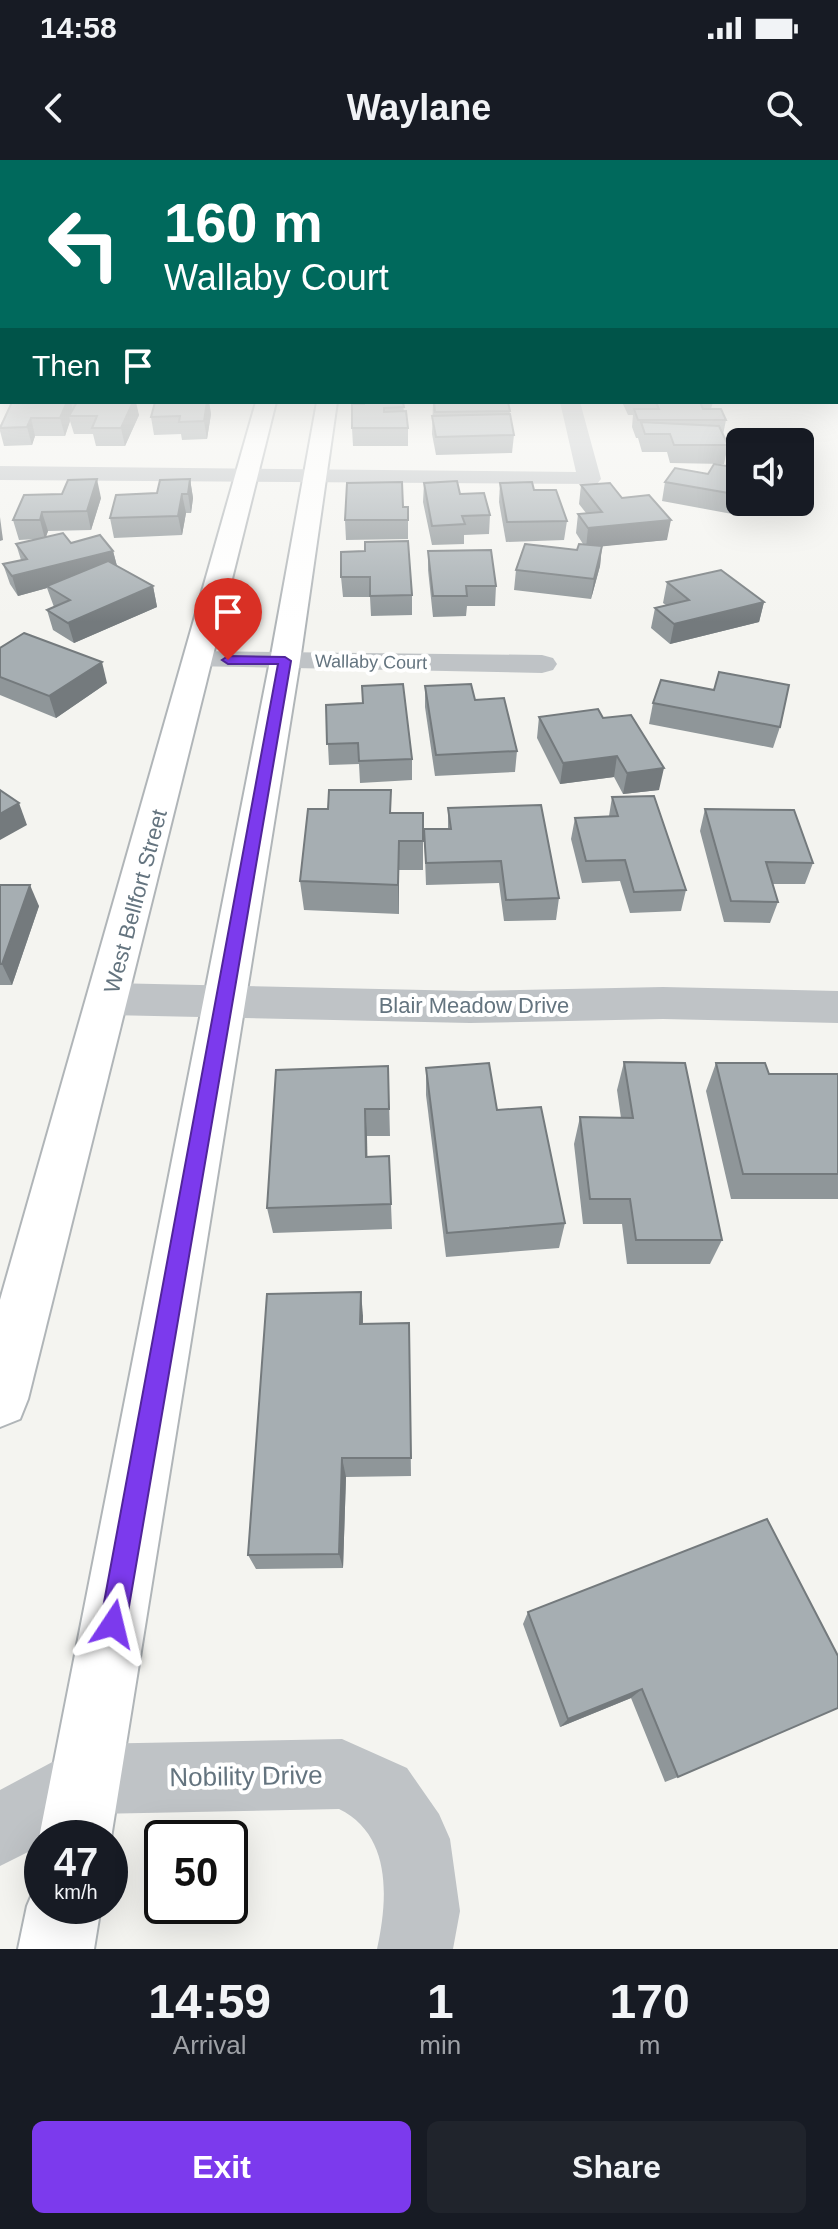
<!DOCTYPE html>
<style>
:root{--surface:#171b24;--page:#20242c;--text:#f1f3f6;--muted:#9ea1a6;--accent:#7c3aed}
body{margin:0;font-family:Arial,sans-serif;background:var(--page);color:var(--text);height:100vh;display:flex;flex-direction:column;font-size:30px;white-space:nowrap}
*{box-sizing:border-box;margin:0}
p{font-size:26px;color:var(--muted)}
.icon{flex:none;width:44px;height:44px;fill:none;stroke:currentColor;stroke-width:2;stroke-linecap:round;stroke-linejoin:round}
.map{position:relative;height:1789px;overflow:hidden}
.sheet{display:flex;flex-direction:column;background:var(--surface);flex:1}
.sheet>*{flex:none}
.banner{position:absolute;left:0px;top:0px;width:838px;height:244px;box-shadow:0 8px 32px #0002;background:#00695c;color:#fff;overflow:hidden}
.fabs{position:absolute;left:726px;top:268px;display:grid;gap:16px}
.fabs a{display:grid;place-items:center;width:88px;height:88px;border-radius:12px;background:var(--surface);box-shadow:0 8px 32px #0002;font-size:40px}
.speed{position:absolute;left:24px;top:1660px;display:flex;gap:16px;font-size:40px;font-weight:700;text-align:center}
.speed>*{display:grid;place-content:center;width:104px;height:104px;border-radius:50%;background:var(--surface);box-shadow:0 8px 32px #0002;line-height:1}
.speed small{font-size:20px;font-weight:400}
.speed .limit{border:4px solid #111;border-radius:12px;background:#fff;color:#111}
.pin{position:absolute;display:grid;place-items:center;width:68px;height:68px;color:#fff;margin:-82px -34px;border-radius:50% 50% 50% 0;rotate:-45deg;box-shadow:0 0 8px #0007}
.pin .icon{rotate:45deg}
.me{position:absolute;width:88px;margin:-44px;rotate:10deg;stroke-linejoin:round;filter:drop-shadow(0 0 6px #0008)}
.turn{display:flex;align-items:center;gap:28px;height:168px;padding:0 32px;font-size:36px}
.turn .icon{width:104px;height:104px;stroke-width:2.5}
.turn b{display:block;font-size:56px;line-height:68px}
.then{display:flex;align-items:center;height:76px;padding:0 32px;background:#0003;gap:16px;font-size:30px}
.eta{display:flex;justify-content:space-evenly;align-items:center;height:136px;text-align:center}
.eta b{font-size:48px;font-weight:700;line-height:56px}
.primary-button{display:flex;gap:16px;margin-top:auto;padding:16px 32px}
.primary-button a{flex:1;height:92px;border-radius:12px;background:var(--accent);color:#fff;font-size:32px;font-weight:700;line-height:92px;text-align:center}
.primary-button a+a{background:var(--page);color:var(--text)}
.status{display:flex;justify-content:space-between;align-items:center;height:56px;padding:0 40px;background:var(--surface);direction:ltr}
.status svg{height:22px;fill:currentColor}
header{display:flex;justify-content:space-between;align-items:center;height:104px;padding:0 32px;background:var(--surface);font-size:36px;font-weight:700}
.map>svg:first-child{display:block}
</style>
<div class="status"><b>14:58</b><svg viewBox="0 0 49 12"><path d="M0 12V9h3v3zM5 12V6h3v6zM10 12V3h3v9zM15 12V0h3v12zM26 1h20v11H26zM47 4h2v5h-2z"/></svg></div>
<header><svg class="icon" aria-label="back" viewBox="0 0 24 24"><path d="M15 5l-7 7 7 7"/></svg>Waylane<svg class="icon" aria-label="search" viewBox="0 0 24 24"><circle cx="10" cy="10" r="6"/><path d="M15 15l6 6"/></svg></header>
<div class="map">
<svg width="838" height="1789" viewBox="0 0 838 1789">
<rect width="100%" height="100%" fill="#f4f4f0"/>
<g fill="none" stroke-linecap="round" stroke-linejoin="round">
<g stroke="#b0b5b8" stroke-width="4">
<g id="major">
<path d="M 256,242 L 276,242 L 28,1239 L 20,1259 L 0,1267 L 0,1140 Z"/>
<path d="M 317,242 L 337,242 L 300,501 L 111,1678 L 42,1678 L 42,1685 L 39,1678 L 270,501 Z"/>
<path d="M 42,1718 L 42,1746 L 101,1746 L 94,1789 L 18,1789 L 27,1746 L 38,1720 Z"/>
</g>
</g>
<g fill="#bfc3c6" fill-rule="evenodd">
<path d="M 560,242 L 580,242 L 601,319 L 597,324 L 0,320 L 0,306 L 576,312 Z"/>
<path d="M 200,491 L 542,495 L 553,498 L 557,504 L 553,510 L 542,513 L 189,506 L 185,500 L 189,494 Z"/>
<path d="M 109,823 L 470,831 L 663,827 L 838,831 L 838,863 L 663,859 L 470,863 L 109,855 L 94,850 L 88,839 L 94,828 Z"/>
<path d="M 342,1579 L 407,1608 L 439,1654 L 450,1679 L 460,1751 L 453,1789 L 377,1789 C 388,1739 392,1675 339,1649 L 94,1654 L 54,1678 L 42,1678 L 42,1685 L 0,1706 L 0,1630 L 86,1584 Z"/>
</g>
<use href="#major" fill="#fff" fill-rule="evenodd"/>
</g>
<g fill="#8f9699">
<path d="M 12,242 L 133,242 L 139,255 L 125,286 L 96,286 L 93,274 L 74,274 L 70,261 L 65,276 L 35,276 L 32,285 L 4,286 L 0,271 L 0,266 Z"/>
<path d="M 155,242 L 209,242 L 211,254 L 207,279 L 182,280 L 181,274 L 154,275 L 151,257 Z"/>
<path d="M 364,242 L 415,242 L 415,243 L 403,243 L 404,252 L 408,268 L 408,286 L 353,286 L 352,268 Z"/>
<path d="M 433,242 L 508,242 L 514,275 L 512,293 L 436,295 L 432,274 Z"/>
<path d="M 622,242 L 713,242 L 711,249 L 726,260 L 723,275 L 728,285 L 724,304 L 670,303 L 667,292 L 642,292 L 638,278 L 636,278 L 632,267 L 633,255 L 628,255 Z"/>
<path d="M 740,308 L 740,342 L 767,342 L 763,351 L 748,348 L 743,356 L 662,341 L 665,322 Z"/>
<path d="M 190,319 L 193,338 L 191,353 L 186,353 L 182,375 L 114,378 L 110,358 L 157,333 Z"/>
<path d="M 424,323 L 460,334 L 490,355 L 489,374 L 464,375 L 464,384 L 432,385 L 423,342 Z"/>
<path d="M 500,323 L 534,330 L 567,361 L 564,380 L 506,382 L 499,342 Z"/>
<path d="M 581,325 L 622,338 L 667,380 L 601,386 L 602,386 L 600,406 L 591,439 L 514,430 L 516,410 L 577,390 L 583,384 L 576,373 L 578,354 L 586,353 L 579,344 Z"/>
<path d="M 24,335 L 101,338 L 91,370 L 48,371 L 46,377 L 113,391 L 117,406 L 153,426 L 157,447 L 74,483 L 53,470 L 47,450 L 54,447 L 47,428 L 18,436 L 10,424 L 3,404 L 21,400 L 16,384 L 37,379 L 19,380 L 13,360 Z"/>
<path d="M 403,347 L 408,347 L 408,379 L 346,380 L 345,360 Z"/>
<path d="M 365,391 L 412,435 L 412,455 L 371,456 L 370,437 L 343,437 L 341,417 Z"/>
<path d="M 428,391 L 496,426 L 495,446 L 467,446 L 466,456 L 433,457 L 428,410 Z"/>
<path d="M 667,422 L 764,442 L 759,462 L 670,484 L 651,468 L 655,448 L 666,445 L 663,443 Z"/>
<path d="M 0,488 L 107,523 L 56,558 L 0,535 Z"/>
<path d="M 425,526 L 475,540 L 517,591 L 515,612 L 435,616 L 425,547 Z"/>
<path d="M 653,543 L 780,567 L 773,588 L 649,564 Z"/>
<path d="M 326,545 L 412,599 L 412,620 L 360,623 L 359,604 L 329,605 Z"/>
<path d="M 539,557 L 603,558 L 659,630 L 623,634 L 614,617 L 560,624 L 537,578 Z"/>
<path d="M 612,637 L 686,730 L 681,751 L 630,753 L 620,721 L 582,723 L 571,679 L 575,658 L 609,656 Z"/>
<path d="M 448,648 L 559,738 L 556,760 L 504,761 L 499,723 L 426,725 L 424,669 L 448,669 Z"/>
<path d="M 705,649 L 813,703 L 805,724 L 773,724 L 778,742 L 770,763 L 724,762 L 700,671 Z"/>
<path d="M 391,653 L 423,653 L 423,710 L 399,710 L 399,754 L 304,750 L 300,721 Z"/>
<path d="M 0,725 L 39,746 L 12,825 L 0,825 Z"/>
<path d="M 624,902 L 722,1080 L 710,1104 L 627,1104 L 622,1064 L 583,1064 L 574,984 L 580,957 L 621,958 L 617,930 Z"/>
<path d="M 716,903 L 769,914 L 838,914 L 838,1039 L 731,1039 L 706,931 Z"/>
<path d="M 388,906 L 390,976 L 367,976 L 367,997 L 389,996 L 392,1069 L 273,1073 L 267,1048 Z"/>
<path d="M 426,908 L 497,950 L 565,1063 L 559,1088 L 446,1097 L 426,935 Z"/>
<path d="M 363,1156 L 363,1164 L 409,1163 L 411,1316 L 346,1317 L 343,1408 L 256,1409 L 248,1395 Z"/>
<path d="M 767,1359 L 678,1617 L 665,1622 L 631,1538 L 560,1567 L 523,1464 L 528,1452 Z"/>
</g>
<g fill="#747a7d">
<path d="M 2,218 L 2,237 L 0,238 L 0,219 Z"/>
<path d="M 67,242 L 71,242 L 73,253 L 69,256 L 70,261 L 65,276 L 60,258 Z"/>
<path d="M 133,242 L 136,242 L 139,255 L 125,286 L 121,268 Z"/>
<path d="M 207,242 L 209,242 L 211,254 L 207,279 L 204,261 Z"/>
<path d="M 31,258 L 35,276 L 32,285 L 27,267 Z"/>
<path d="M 97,319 L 101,338 L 91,370 L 87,351 Z"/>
<path d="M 190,319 L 193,338 L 191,353 L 188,334 Z"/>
<path d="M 182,334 L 186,353 L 182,375 L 178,356 Z"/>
<path d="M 747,342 L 749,342 L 748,348 L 743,356 Z"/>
<path d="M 42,352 L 48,371 L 45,379 L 40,360 Z"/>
<path d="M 0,357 L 3,380 L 0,381 Z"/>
<path d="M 671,360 L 667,380 L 586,388 L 588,368 Z"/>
<path d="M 602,386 L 600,406 L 591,439 L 594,419 Z"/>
<path d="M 113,391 L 118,410 L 47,426 L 47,428 L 18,436 L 12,416 Z"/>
<path d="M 153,426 L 157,447 L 74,483 L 68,463 Z"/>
<path d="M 764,442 L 759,462 L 670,484 L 674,464 Z"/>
<path d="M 102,502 L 107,523 L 56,558 L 49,536 Z"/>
<path d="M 617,596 L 614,617 L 560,624 L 563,603 Z"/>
<path d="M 664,608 L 659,630 L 623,634 L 627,613 Z"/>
<path d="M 19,643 L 27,665 L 0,680 L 0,654 Z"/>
<path d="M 399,681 L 399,754 L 398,725 Z"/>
<path d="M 30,725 L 39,746 L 12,825 L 2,804 Z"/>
<path d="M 365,949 L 367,976 L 368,1023 L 366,997 Z"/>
<path d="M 361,1132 L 363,1156 L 362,1186 L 360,1164 Z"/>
<path d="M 342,1298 L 346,1317 L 343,1408 L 339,1394 Z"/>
<path d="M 642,1529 L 631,1538 L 560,1567 L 568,1559 Z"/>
</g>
<g fill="#a6aeb2" stroke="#747a7d" stroke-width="2">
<path d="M 12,242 L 67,242 L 60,258 L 31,258 L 27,267 L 0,268 Z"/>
<path d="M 77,242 L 133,242 L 121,268 L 92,268 L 97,256 L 69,256 Z"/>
<path d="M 155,242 L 207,242 L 204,261 L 179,262 L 180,256 L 151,257 Z"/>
<path d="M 364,242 L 403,242 L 404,247 L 384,248 L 384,252 L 406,251 L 408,268 L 352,268 L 352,244 L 364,244 Z"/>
<path d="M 434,242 L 508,242 L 510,251 L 435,252 Z"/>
<path d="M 656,242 L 700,242 L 703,249 L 721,249 L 726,260 L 638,260 L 634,249 L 659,249 Z"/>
<path d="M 510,254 L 514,275 L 436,277 L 432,256 Z"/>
<path d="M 641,262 L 719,266 L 728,285 L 674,285 L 670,274 L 645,274 Z"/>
<path d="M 714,304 L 740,308 L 740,335 L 665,322 L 675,308 L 708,314 Z"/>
<path d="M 97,319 L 87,351 L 42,352 L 40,360 L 13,360 L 24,335 L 62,334 L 68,320 Z"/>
<path d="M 190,319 L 188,334 L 182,334 L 178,356 L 110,358 L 116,335 L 157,333 L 160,320 Z"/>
<path d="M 457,321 L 460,334 L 484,333 L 490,355 L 462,356 L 465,364 L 432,366 L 424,323 Z"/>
<path d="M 402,322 L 403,347 L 408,347 L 408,360 L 345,360 L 347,323 Z"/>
<path d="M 532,322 L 534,330 L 556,330 L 567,361 L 507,362 L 500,323 Z"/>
<path d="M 610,323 L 622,338 L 649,335 L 671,360 L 588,368 L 578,354 L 602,352 L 581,325 Z"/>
<path d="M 63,373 L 71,383 L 100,375 L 113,391 L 12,416 L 3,404 L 27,399 L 16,384 Z"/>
<path d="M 408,381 L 412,435 L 370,436 L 370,417 L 341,417 L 341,392 L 365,391 L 365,382 Z"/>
<path d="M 525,384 L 577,390 L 579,384 L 602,386 L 594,419 L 516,410 Z"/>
<path d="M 491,390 L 496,426 L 466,426 L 467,436 L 433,436 L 428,391 Z"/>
<path d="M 108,401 L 153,426 L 68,463 L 47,450 L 70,440 L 47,426 Z"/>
<path d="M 721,410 L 764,442 L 674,464 L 655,448 L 689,440 L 667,422 Z"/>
<path d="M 24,473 L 102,502 L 49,536 L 0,517 L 0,488 Z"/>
<path d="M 719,512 L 789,525 L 780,567 L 653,543 L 661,520 L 714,530 Z"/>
<path d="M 403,524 L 412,599 L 359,601 L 358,583 L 327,584 L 326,545 L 363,543 L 362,526 Z"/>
<path d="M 471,524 L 475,540 L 504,538 L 517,591 L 436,595 L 425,526 Z"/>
<path d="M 598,549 L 603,558 L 631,555 L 664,608 L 627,613 L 617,596 L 563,603 L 539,557 Z"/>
<path d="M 0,630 L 19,643 L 0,654 Z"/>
<path d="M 329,630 L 391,630 L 390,653 L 423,653 L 423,681 L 399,681 L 398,725 L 300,721 L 308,649 L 328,649 Z"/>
<path d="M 654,636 L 686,730 L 634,732 L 625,700 L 586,701 L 575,658 L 618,656 L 612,637 Z"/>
<path d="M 541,645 L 559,738 L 506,740 L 501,701 L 426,703 L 424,669 L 451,669 L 448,648 Z"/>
<path d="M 705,649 L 794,650 L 813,703 L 766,702 L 778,742 L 731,741 Z"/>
<path d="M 0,725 L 30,725 L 2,804 L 0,804 Z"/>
<path d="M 624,902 L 685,903 L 722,1080 L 636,1080 L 630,1039 L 590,1039 L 580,957 L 633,958 Z"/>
<path d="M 489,903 L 497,950 L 541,947 L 565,1063 L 447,1073 L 426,908 Z"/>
<path d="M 716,903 L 765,903 L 769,914 L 838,914 L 838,1014 L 743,1014 Z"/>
<path d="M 388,906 L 389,949 L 365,949 L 366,997 L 389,996 L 391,1044 L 267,1048 L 276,910 Z"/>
<path d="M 361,1132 L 360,1164 L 409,1163 L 411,1298 L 342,1298 L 339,1394 L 248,1395 L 267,1134 Z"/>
<path d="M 767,1359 L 838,1496 L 838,1548 L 678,1617 L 642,1529 L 568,1559 L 528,1452 Z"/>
</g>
<linearGradient id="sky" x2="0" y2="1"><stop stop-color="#95badb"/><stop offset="0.46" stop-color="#fafaf8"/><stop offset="1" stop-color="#fafaf8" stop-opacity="0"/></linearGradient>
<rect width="838" height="462" fill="url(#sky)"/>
<path fill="#7c3aed" stroke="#51269a" stroke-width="2" d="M 285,497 L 291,501 L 126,1464 L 122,1473 L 113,1477 L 104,1473 L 100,1464 L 278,504 L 228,504 L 222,500 L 228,496 Z"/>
<g text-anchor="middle" stroke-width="8" stroke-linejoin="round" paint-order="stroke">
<g font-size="18" fill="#64747f" stroke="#fff">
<text transform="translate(371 502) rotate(1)" y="6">Wallaby Court</text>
</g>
<g font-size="22" fill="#64747f" stroke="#fff">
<text transform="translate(135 741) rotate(-75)" y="8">West Bellfort Street</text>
<text x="474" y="853">Blair Meadow Drive</text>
</g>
<g font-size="26" fill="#64747f" stroke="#fff">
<text transform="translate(246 1616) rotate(-1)" y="9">Nobility Drive</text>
</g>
</g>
</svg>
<div class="fabs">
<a><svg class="icon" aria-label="sound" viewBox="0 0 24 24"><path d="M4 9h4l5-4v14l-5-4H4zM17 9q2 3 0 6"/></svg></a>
</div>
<div class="speed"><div>47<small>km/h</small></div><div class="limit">50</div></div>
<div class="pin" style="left:228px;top:500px;background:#d93025"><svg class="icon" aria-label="arrive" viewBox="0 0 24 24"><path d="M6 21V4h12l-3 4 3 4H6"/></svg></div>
<svg class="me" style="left:113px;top:1464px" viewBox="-20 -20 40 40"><path d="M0-17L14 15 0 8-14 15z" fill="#7c3aed" stroke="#fff" stroke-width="4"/></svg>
<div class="banner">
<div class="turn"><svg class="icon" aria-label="left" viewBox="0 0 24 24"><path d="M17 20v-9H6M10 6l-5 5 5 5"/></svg><div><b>160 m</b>Wallaby Court</div></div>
<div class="then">Then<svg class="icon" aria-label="arrive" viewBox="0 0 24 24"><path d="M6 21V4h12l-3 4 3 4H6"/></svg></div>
</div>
</div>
<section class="sheet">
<div class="eta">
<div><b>14:59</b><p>Arrival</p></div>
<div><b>1</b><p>min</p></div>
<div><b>170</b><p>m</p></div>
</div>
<div class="primary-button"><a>Exit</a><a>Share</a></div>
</section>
